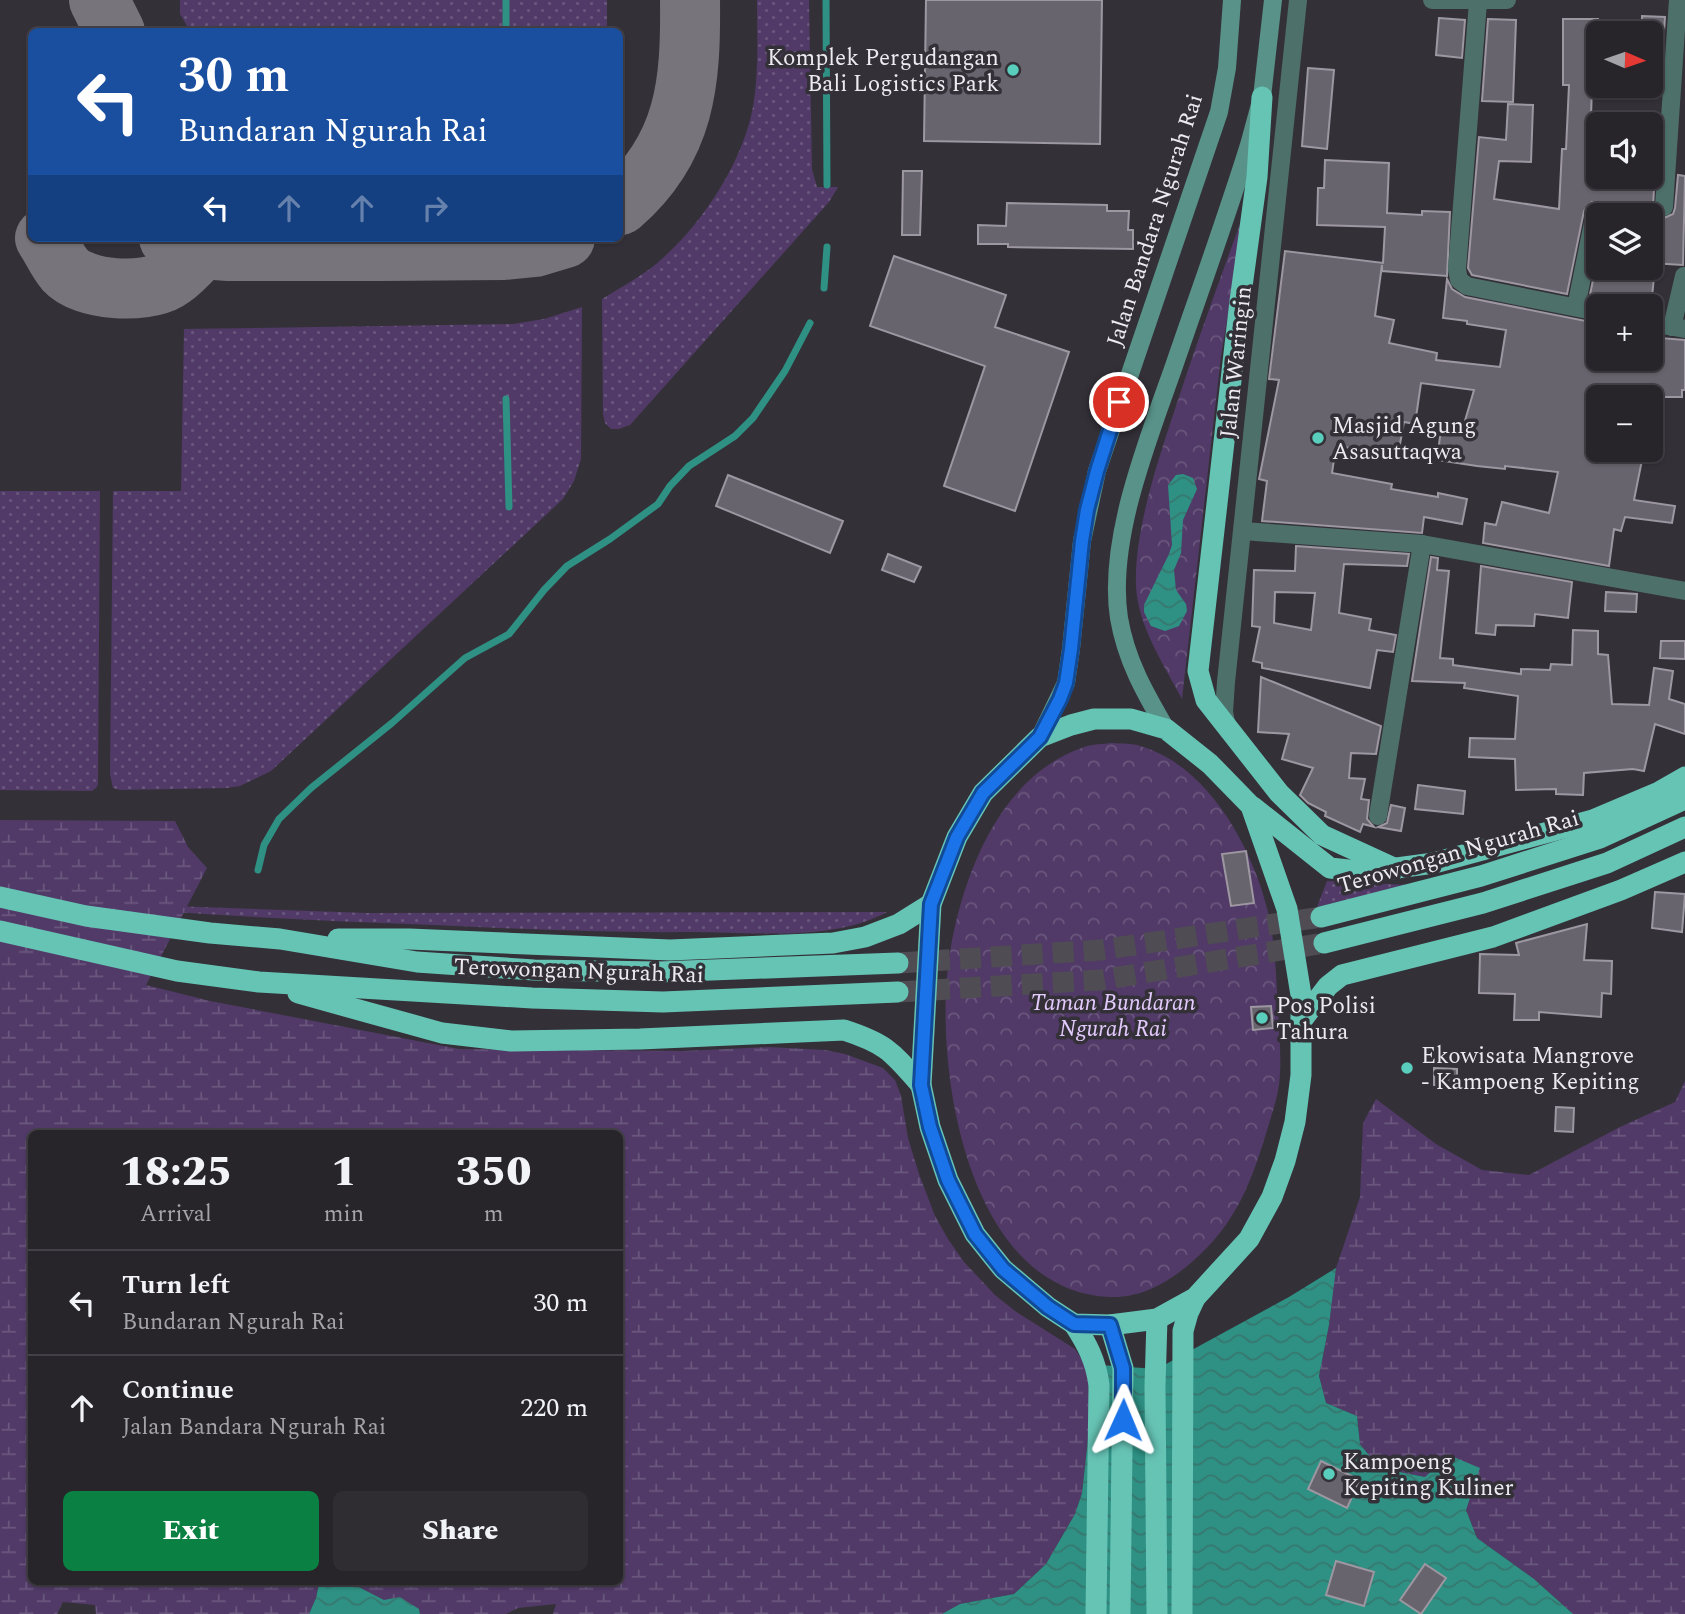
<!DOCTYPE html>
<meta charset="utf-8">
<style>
:root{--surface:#27242a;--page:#2f2c32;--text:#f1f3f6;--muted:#a4a4a8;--line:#434147;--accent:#0b8043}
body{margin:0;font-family:Spectral,serif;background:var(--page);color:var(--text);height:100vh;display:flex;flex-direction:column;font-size:26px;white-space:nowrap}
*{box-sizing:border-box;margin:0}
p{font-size:23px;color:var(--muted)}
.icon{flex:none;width:38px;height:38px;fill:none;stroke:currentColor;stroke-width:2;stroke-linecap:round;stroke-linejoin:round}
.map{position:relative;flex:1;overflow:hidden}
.details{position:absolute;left:28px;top:1130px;width:595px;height:455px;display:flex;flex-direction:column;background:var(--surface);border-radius:10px;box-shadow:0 2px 5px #0004,0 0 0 2px var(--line)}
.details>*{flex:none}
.banner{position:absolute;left:28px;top:28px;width:595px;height:214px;border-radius:10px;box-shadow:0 2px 5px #0004,0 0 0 2px var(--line);background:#1a4fa0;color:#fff;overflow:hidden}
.needle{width:46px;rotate:92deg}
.fabs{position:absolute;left:1586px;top:21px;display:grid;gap:14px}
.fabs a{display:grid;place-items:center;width:77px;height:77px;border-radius:10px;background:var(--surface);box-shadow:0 2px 5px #0004,0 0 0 2px var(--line);font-size:35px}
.pin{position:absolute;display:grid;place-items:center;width:60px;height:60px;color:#fff;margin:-30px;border:4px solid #fff;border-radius:50%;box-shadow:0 2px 7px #0007}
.me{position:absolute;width:77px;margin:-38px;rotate:1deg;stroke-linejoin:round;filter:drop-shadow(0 0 5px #0008)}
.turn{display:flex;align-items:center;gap:24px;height:147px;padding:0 35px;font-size:32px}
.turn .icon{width:91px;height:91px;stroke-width:2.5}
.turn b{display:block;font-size:49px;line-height:60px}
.lanes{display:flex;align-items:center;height:66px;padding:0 35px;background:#0003;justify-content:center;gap:35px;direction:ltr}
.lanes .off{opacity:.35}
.eta{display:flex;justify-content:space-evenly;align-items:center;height:119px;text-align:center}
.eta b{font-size:42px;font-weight:800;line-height:49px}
.cta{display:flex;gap:14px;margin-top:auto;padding:14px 35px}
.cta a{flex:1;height:80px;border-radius:10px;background:var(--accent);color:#fff;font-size:28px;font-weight:800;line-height:80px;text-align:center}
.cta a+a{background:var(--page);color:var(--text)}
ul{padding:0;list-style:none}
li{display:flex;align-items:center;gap:21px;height:105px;padding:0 35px;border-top:2px solid var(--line)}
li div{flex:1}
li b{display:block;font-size:26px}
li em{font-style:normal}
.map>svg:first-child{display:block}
</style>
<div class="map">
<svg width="1685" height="1614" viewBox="0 0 1685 1614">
<defs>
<pattern id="grass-dots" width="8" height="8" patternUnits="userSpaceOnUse" patternTransform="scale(1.75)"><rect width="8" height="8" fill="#513a67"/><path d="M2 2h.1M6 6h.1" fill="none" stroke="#6a577d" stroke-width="1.8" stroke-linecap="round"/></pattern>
<pattern id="wetland-marsh" width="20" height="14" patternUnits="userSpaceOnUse" patternTransform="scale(1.75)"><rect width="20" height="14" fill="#513a67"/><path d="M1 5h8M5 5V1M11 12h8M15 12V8" fill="none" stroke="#6a577d"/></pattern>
<pattern id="park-crowns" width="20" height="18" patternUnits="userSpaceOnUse" patternTransform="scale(1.75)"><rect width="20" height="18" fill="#513a67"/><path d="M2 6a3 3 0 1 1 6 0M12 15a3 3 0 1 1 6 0" fill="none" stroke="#6a577d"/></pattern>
<pattern id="water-waves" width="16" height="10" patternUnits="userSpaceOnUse" patternTransform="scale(1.75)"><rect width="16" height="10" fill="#2e9184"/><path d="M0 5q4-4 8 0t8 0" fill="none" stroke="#37776f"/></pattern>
</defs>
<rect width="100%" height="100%" fill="#343038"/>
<g fill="url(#grass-dots)">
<path d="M 180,0 L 607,0 L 607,27 L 606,32 L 190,31 L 180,14 Z"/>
<path d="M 757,0 L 809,0 L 812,169 L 817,187 L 838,187 L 829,202 L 630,425 L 619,429 L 611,429 L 605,423 L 603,414 L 602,299 C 623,286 646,274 664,257 C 704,221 743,161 753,107 C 759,72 757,36 757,0 Z"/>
<path d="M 582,307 L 581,459 L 574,481 L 563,499 L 271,771 L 240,786 L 227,788 L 120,790 L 113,788 L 110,774 L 113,491 L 181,491 L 184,329 L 513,324 L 544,319 Z"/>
<path d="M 0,491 L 100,491 L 98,784 L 97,787 L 92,791 L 0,790 Z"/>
<path d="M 1327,881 L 1408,885 L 1317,907 Z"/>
<path d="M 116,904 L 368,913 L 887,912 C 832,942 754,932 694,932 C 607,933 520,929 434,925 C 328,921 222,916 116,908 Z"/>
</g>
<g fill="url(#wetland-marsh)">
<path d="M 0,820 L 175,821 L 188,847 L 207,868 L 146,985 L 210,1001 L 459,1049 L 683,1051 L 769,1047 L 825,1050 L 845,1054 L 883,1068 L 895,1080 L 901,1096 L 908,1138 L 919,1174 L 935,1216 L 948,1239 L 964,1262 L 995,1295 L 1015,1311 L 1075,1349 L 1088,1369 L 1090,1421 L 1082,1493 L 1075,1514 L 1046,1564 L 1014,1594 L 961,1604 L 942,1614 L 553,1614 L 556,1604 L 518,1608 L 506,1614 L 420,1614 L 419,1609 L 384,1600 L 349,1582 L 620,1582 L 620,1134 L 32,1134 L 32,1582 L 324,1582 L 319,1584 L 316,1598 L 309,1614 L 96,1614 L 95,1605 L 63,1602 L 57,1614 L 0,1614 Z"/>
<path d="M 1685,1081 L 1685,1614 L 1573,1614 L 1534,1579 L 1477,1538 L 1466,1510 L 1425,1477 L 1379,1468 L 1360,1444 L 1357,1416 L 1326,1403 L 1319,1376 L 1329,1325 L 1333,1282 L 1336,1268 L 1360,1197 L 1363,1123 L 1376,1099 L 1436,1144 L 1482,1170 L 1529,1175 L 1620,1127 L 1675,1102 Z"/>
</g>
<g fill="url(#park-crowns)">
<path d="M 1246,207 L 1221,356 L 1182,699 C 1165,667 1142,632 1137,596 C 1130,543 1158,460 1175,409 C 1197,341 1222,274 1246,207 Z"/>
<path d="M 1112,743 C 1121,744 1132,743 1140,746 C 1207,765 1251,845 1267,908 C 1275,939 1276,975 1278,1007 C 1279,1033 1282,1060 1279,1085 C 1277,1099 1272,1114 1268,1127 C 1252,1181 1236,1224 1193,1261 C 1169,1282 1142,1298 1110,1297 C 966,1292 932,1062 950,952 C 963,873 1001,775 1084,747 C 1093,744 1103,744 1112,743 Z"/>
</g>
<g fill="url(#water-waves)">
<path d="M 1183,474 L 1193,478 L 1197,489 L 1183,520 L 1181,553 L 1174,570 L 1176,590 L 1186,604 L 1187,611 L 1179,626 L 1165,631 L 1151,626 L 1144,612 L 1144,605 L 1169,554 L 1172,545 L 1168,485 L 1176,475 Z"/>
<path d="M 1336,1268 L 1329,1325 L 1319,1376 L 1326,1403 L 1357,1416 L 1360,1444 L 1379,1468 L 1425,1477 L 1449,1455 L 1480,1468 L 1466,1510 L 1477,1538 L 1534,1579 L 1573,1614 L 942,1614 L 960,1604 L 1014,1594 L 1046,1564 L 1075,1514 L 1082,1493 L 1090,1421 L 1090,1398 L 1086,1364 L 1157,1369 L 1289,1297 Z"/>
<path d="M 324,1582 L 349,1582 L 384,1600 L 400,1597 L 419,1609 L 420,1614 L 309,1614 L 316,1598 L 319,1584 Z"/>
</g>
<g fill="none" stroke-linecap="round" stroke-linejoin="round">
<g stroke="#2e9184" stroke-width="7">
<path d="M 506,0 L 506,32"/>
<path d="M 826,0 L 827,185"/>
<path d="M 824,288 L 827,247"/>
<path d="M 506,399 L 509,507"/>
<path d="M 258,870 L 264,845 L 279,819 L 311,788 L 392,723 L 465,658 L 509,634 L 544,590 L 567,566 L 610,539 L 658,504 L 670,486 L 689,466 L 735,436 L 753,418 L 785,371 L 810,323"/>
</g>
<g stroke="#78747b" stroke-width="60">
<path d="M 99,0 L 115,32"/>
<path d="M 620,205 C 686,148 691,82 690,0"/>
<path d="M 45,238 C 52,248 57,261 65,270 C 84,291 144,294 168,280 C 181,273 201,250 210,238"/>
<path d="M 169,238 L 202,249 L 229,251 L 383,251 L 504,250 L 535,247 L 565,238"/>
</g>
</g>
<g fill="#68646d" stroke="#9c97a1" stroke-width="2" fill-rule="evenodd">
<path d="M 926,0 L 1102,0 L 1100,144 L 924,141 Z"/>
<path d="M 1642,16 L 1665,17 L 1662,61 L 1650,61 L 1650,33 L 1642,33 Z"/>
<path d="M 1439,18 L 1465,20 L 1462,58 L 1436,55 Z"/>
<path d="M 1488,19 L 1516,20 L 1513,102 L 1482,101 Z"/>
<path d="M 1563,19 L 1598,19 L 1598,85 L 1592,85 L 1590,150 L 1598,151 L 1598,177 L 1650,177 L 1650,171 L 1655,171 L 1653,207 L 1657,216 L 1664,218 L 1673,214 L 1675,208 L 1678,175 L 1685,176 L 1683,265 L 1650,263 L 1650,215 L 1606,215 L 1603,205 L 1592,202 L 1584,211 L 1567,294 L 1472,275 L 1468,268 L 1479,137 L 1506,140 L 1508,104 L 1533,105 L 1531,162 L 1499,161 L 1494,199 L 1559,209 L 1562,149 L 1566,149 L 1569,85 L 1563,85 Z"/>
<path d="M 1308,68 L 1334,70 L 1327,149 L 1302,146 Z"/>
<path d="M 1325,160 L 1389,163 L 1387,213 L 1422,215 L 1422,211 L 1450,212 L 1447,276 L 1382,271 L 1382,265 L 1375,316 L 1394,320 L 1389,343 L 1437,353 L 1436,360 L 1500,367 L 1506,330 L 1467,324 L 1467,321 L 1443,318 L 1447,279 L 1452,289 L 1465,297 L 1596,323 L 1595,353 L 1598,353 L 1598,359 L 1660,359 L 1661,338 L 1685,340 L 1685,390 L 1682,390 L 1682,397 L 1598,397 L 1598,450 L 1644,450 L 1634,500 L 1675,506 L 1672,523 L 1625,517 L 1621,531 L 1614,529 L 1609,566 L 1483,543 L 1485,523 L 1496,525 L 1502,502 L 1549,513 L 1558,472 L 1505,466 L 1505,469 L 1477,466 L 1437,460 L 1442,421 L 1464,424 L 1474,390 L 1421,383 L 1415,424 L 1404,422 L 1398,455 L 1336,446 L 1332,473 L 1392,484 L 1391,489 L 1438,497 L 1438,493 L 1467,499 L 1462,524 L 1424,517 L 1422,533 L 1262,521 L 1267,481 L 1259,479 L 1279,380 L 1269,379 L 1285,251 L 1383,263 L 1385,227 L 1317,225 L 1318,188 L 1324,188 Z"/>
<path d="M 903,171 L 922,171 L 920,235 L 902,235 Z"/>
<path d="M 1007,203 L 1107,205 L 1107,211 L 1129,211 L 1128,230 L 1133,230 L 1133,249 L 1008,247 L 1008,244 L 978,244 L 978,225 L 1006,226 Z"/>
<path d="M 894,256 L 1006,295 L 995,327 L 1069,352 L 1015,511 L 944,486 L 985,366 L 870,326 Z"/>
<path d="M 1598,257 L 1598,268 L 1655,268 L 1651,306 L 1631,304 L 1631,306 L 1607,306 L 1601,301 L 1589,299 Z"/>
<path d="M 728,475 L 843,521 L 830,553 L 716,506 Z"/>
<path d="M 1296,546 L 1409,554 L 1407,566 L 1344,564 L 1339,613 L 1371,619 L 1369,630 L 1396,635 L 1393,652 L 1377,650 L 1370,688 L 1262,668 L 1262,663 L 1253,661 L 1260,627 L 1252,626 L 1254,570 L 1295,571 ZM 1275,592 L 1315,593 L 1311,630 L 1274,623 Z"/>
<path d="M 888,554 L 921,567 L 914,582 L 882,570 Z"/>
<path d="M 1431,557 L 1438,558 L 1437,570 L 1449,571 L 1440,658 L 1453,659 L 1453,665 L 1521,674 L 1521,669 L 1550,670 L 1551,664 L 1572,665 L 1573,630 L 1598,631 L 1598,654 L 1608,655 L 1612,704 L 1649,705 L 1654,668 L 1673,671 L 1669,699 L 1685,704 L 1685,734 L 1655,724 L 1644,771 L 1633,769 L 1584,773 L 1583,795 L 1556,794 L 1556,789 L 1516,790 L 1515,759 L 1469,757 L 1470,738 L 1515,739 L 1518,696 L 1464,688 L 1465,683 L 1412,681 Z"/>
<path d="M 1481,566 L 1572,582 L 1568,618 L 1535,614 L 1534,626 L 1496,625 L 1495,635 L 1476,633 Z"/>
<path d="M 1606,592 L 1637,594 L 1636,612 L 1605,611 Z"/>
<path d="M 1661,641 L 1685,641 L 1685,659 L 1660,658 Z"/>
<path d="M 1261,677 L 1381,726 L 1376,754 L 1351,753 L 1349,778 L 1365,779 L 1361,799 L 1369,800 L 1367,819 L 1374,827 L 1363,824 L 1360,832 L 1325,816 L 1326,812 L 1308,803 L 1300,795 L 1313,768 L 1282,759 L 1289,734 L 1258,732 Z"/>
<path d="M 1418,785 L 1465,791 L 1463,814 L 1415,809 Z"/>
<path d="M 1391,805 L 1405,808 L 1401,831 L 1378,827 L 1387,823 Z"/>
<path d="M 1246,851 L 1254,903 L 1231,906 L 1222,854 Z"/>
<path d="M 1655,892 L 1685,894 L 1682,932 L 1652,928 Z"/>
<path d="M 1587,924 L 1584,960 L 1612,961 L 1611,994 L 1602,993 L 1601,1017 L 1539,1012 L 1539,1020 L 1514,1020 L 1515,994 L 1479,993 L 1480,954 L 1519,955 L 1516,943 Z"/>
<path d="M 1271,1006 L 1273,1028 L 1253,1030 L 1251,1007 Z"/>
<path d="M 1434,1068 L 1457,1069 L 1457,1086 L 1434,1085 Z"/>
<path d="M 1556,1107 L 1574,1108 L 1573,1132 L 1555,1131 Z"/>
<path d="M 1321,1461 L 1360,1480 L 1347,1508 L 1308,1489 Z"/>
<path d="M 1336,1561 L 1374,1572 L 1364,1606 L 1326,1595 Z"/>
<path d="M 1425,1564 L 1446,1578 L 1421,1614 L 1400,1600 Z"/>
</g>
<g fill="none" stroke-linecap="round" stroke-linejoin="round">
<g stroke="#504c54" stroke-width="21" stroke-dasharray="21 10" stroke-linecap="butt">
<path d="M 898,963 L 1101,950 L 1321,917"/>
<path d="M 898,992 L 1101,980 L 1324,943"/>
</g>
<g stroke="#4d706a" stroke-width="18">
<path d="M 1432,0 L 1507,0"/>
<path d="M 1478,2 L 1457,269 L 1459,280 L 1467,286 L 1598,312"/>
<path d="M 1664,207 L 1678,0"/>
<path d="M 1576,307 L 1595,213"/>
<path d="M 1650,323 L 1685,329"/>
<path d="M 1672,327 L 1684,276"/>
<path d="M 1243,531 L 1422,544 L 1685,591"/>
<path d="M 1227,727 L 1224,712 L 1226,682 L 1298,0"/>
<path d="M 1378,816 L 1422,544"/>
</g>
<g stroke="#589288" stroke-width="18">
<path d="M 1166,729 C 1145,693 1126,660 1119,618 C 1107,540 1148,440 1174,366 C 1199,293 1226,219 1249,145 L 1262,97 L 1273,0"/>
<path d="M 1040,737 L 1066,683 L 1071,649 L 1082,541 L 1097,471 L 1219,112 L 1227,68 L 1232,0"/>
</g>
<g stroke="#66c4b5" stroke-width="21">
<path d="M 1262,97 L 1257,177 L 1240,301 L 1198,671 L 1206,700 L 1279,793 L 1322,835 L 1396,869"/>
<path d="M 1094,719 L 1131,719 L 1166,729 L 1210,764 L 1251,806 L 1287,909 L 1301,995 L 1301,1075 L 1295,1122 L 1285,1161 L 1272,1197 L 1249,1239 L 1195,1298 L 1157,1319 L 1110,1325 L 1074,1324 L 1048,1307 L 1003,1269 L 975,1234 L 948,1180 L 930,1127 L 921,1085 L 931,904 L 957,837 L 983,793 L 1040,737 L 1071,725 Z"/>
<path d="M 1253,807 L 1330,868 L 1367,872 L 1434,863 L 1593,820 L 1657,793 L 1685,777"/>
<path d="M 0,897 L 86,916 L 210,933 L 280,939 L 417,962 L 534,970 L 659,972 L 898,963"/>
<path d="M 1321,917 L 1481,876 L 1600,838 L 1685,799"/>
<path d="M 0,931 L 177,971 L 259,982 L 532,998 L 663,1002 L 898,992"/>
<path d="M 338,939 L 409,939 L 670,950 L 833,943 L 865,937 L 899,924 L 931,904"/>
<path d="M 1324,943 L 1483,903 L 1607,863 L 1685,827"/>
<path d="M 298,993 L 442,1033 L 511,1041 L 640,1039 L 844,1030 C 887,1044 892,1052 921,1085"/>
<path d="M 1302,1020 L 1328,986 L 1342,975 L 1493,937 L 1621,890 L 1685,862"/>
<path d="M 1157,1319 L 1155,1386 L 1157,1614"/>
<path d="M 1074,1324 C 1087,1344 1096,1361 1099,1385 L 1096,1614"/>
<path d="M 1110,1325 L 1123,1368 L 1120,1614"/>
<path d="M 1182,1614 L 1183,1331 L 1188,1313 L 1195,1298"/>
</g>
</g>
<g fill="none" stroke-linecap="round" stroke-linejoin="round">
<g stroke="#114b97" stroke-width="18">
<path id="route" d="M 1119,402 L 1097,471 L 1087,510 L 1082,541 L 1071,649 L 1066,683 L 1060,699 L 1040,737 L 983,793 L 957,837 L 931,904 L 921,1085 L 930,1127 L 948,1180 L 975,1234 L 1003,1269 L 1048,1307 L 1074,1324 L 1110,1325 L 1123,1368 L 1123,1420"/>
</g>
<use href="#route" stroke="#1a73e8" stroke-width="12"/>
</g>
<g fill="#5acebd" stroke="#343038" stroke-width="2.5">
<circle cx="1013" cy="70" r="7"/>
<circle cx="1318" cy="438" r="7"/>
<circle cx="1262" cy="1018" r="7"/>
<circle cx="1407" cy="1068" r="7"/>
<circle cx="1329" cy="1474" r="7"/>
</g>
<g text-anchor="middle" stroke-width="7" stroke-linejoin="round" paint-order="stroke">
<g font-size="23" fill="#edeaf0" stroke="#343038" text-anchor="start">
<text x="999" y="65" text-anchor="end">Komplek Pergudangan<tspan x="999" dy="26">Bali Logistics Park</tspan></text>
<text x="1332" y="433">Masjid Agung<tspan x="1332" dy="26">Asasuttaqwa</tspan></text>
<text x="1276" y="1013">Pos Polisi<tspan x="1276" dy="26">Tahura</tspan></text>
<text x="1421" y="1063">Ekowisata Mangrove<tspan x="1421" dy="26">- Kampoeng Kepiting</tspan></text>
<text x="1343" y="1469">Kampoeng<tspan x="1343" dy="26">Kepiting Kuliner</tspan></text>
</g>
<g font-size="23" fill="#edeaf0" stroke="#343038">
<text transform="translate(1154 220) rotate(-72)" y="8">Jalan Bandara Ngurah Rai</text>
<text transform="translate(1235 362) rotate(-84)" y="8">Jalan Waringin</text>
<text transform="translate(1458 851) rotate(-16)" y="8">Terowongan Ngurah Rai</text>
<text transform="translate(579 970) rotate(2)" y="8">Terowongan Ngurah Rai</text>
</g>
<g font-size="23" font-style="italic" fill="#e3cafd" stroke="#343038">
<text x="1113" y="1010">Taman Bundaran<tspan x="1113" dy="26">Ngurah Rai</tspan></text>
</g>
</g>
</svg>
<div class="fabs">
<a><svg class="needle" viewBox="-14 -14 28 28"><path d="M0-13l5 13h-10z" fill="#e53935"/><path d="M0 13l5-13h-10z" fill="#a4a4a8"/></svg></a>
<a><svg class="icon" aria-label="sound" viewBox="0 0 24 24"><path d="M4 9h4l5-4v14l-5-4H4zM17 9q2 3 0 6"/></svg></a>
<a><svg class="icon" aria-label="layers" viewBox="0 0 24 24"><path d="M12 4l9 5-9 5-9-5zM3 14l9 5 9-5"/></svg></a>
<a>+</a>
<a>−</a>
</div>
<div class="pin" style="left:1119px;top:402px;background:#d93025"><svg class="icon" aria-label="arrive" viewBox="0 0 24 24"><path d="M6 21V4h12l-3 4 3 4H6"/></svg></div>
<svg class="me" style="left:1123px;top:1420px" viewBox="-20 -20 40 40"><path d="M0-17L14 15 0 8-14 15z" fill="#1a73e8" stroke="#fff" stroke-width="4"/></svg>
<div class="banner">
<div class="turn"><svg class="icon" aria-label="left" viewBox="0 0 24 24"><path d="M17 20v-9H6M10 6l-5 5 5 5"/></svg><div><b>30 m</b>Bundaran Ngurah Rai</div></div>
<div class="lanes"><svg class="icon" aria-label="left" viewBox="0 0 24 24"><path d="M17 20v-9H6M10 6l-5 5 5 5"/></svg><svg class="icon off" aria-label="ahead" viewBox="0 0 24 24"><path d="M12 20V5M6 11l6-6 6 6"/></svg><svg class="icon off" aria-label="ahead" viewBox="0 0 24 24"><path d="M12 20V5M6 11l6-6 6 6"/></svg><svg class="icon off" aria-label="right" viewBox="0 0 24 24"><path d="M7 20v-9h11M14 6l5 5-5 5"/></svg></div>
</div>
<section class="details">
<div class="eta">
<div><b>18:25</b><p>Arrival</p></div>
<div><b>1</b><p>min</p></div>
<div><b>350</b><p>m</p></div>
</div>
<ul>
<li><svg class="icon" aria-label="left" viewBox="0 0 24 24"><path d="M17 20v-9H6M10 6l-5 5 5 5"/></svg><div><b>Turn left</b><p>Bundaran Ngurah Rai</p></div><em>30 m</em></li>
<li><svg class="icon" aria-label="ahead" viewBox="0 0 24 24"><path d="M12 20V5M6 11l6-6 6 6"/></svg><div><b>Continue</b><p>Jalan Bandara Ngurah Rai</p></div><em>220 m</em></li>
</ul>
<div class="cta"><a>Exit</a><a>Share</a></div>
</section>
</div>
